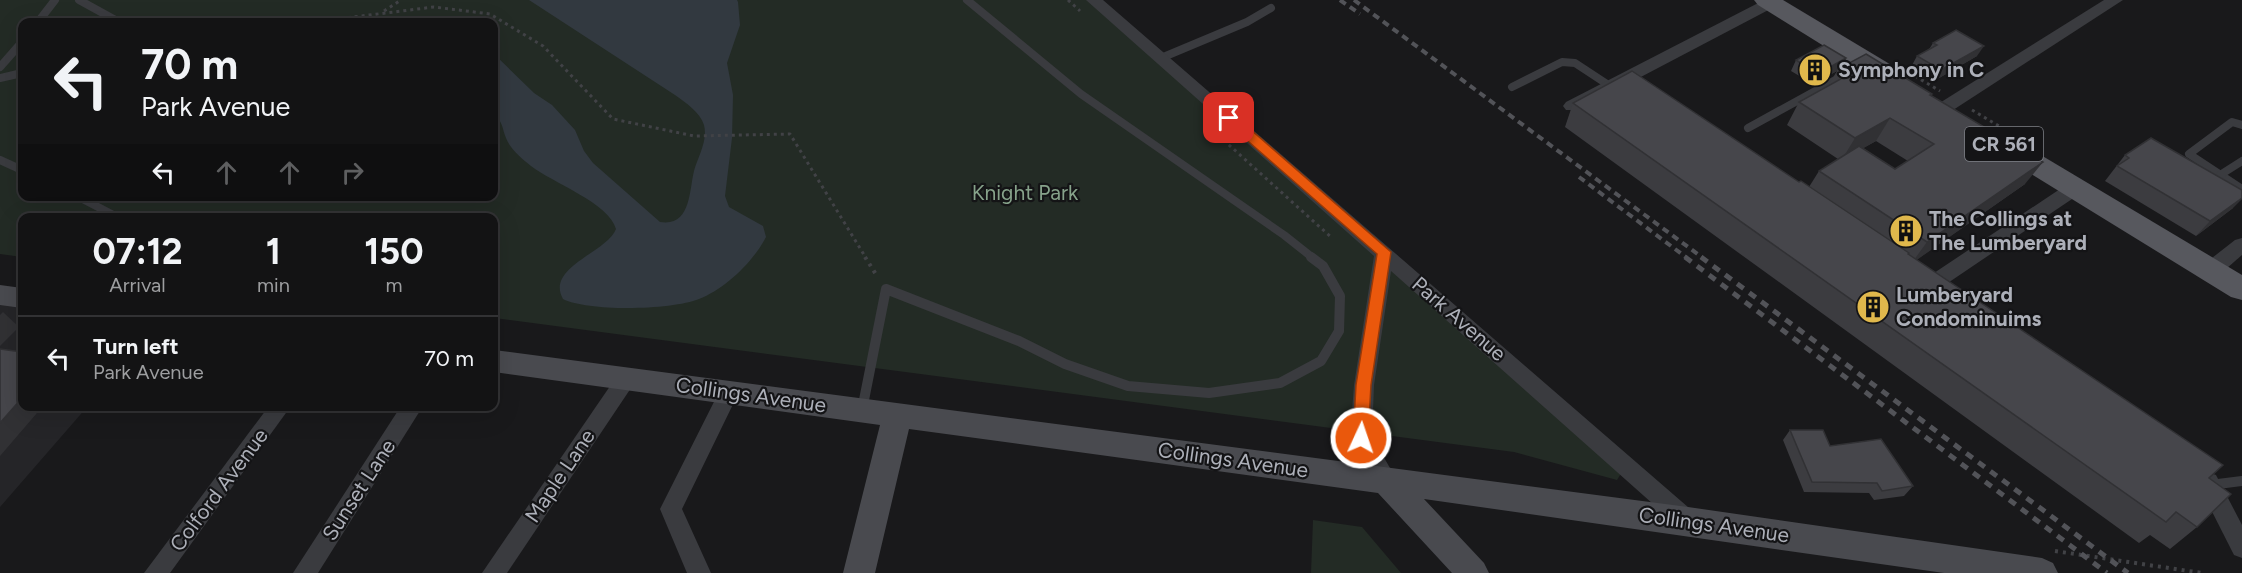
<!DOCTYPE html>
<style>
:root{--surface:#131314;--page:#1c1c1d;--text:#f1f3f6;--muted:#9d9ea0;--line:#323234}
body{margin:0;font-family:Figtree,sans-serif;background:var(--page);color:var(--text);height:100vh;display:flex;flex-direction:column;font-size:22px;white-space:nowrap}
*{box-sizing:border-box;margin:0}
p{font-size:20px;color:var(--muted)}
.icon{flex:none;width:33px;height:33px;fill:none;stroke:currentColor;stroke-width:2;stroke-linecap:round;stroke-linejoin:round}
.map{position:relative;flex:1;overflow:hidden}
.sheet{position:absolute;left:18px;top:213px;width:480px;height:198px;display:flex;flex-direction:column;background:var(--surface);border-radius:12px;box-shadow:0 6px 24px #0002,0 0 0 2px var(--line)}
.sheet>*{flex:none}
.guide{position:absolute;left:18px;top:18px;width:480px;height:183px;border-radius:12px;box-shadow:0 6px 24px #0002,0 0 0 2px var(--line);background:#131314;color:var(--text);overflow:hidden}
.pin{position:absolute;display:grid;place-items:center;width:51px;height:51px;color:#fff;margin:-26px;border-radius:12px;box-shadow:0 3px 9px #0006}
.me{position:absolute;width:66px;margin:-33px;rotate:3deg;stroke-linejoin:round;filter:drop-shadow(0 0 4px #0008)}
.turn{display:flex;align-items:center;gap:21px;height:126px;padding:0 24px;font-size:27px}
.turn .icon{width:78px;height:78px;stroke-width:2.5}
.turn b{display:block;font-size:42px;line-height:51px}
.lanes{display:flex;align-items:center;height:57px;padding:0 24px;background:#0003;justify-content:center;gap:30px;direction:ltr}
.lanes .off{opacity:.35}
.eta{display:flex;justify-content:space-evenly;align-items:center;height:102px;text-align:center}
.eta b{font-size:36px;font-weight:700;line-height:42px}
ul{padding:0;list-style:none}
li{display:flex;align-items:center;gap:18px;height:84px;padding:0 24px;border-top:2px solid var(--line)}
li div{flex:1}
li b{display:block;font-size:22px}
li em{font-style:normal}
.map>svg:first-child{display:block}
</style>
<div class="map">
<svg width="2242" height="573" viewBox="0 0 2242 573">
<rect width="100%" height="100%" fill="#19191b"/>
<path fill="#252528" d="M 0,295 L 22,298 L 22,406 L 87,407 L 0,507 Z"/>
<g fill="#232b25" fill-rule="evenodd">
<path d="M 0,0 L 1098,0 L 1625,467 L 1617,480 L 1514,452 L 494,318 L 494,218 L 22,218 L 22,257 L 0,254 ZM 22,22 L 494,22 L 494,196 L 22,196 Z"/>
<path d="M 1313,520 L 1362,527 L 1401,573 L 1311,573 Z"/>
</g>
<path fill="#323940" d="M 529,0 L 737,0 L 738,2 L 740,25 L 727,63 L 733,95 L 732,138 L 725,196 L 729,207 L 763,226 L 766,237 C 753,262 725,289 699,299 C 672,310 589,312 563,299 C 545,267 608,252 616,229 C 609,203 553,183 531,166 C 522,159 510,149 506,138 C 502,128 503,122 494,114 L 494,54 L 534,93 L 552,105 L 575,130 L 584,151 L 593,163 L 660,222 C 691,227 689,191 694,171 C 698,156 708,141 704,125 C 700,112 686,103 675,95 Z"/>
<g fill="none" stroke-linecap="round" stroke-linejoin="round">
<g stroke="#414246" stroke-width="3" stroke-dasharray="3 4" stroke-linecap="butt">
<path d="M 1068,0 L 1080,11"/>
<path d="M 384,11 L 401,0"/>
<path d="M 313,22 L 434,7 L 490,14 L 543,46 L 613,119 L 694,136 L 790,134 L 866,258"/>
<path d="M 1915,76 L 1940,91"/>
<path d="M 1972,110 L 1999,126"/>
<path d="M 1208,126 L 1332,238"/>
</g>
<g stroke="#414246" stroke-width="4" stroke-dasharray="3 5" stroke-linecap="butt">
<path d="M 865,257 L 877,276"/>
<path d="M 2055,551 L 2202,573"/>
</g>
<g stroke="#3a3b3f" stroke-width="8">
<path d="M 79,0 L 119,22"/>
<path d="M 967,0 L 1081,94 L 1284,235 L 1313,258"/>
<path d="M 38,22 L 55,0"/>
<path d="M 1161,58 L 1247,22 L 1271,8"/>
<path d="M 0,67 L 22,42"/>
<path d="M 0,78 L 22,73"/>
<path d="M 1512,87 L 1562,62 L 1575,63 L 1610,86"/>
<path d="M 2242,125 L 2232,122 L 2189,154 L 2242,189"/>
<path d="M 1748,128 L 1839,78"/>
<path d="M 0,160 L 22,170"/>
<path d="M 2220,175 L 2242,161"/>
<path d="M 77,196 L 119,218"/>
</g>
<g stroke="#3a3b3f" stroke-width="10">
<path d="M 862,410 L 886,289 L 1019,341 L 1065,364 L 1128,386 L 1209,393 L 1280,383 L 1321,361 L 1339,331 L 1340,296 L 1323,266 L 1311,257"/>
<path d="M 2210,485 L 2242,481"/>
</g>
<g fill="#3a3b3f" fill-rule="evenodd">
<path d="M 1086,0 L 1103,0 L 1696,514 L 1699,521 L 1696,528 L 1688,531 L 1680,528 L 1391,271 L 1374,385 L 1372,437 L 1397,480 L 1394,487 L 1386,489 L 1378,487 L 1350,438 L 1354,385 L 1374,256 Z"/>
<path d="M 1764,0 L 1776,0 L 1778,3 L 1776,6 L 1578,110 L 1566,110 L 1563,106 L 1566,102 Z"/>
<path d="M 2104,0 L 2123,0 L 1950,112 L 1938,112 L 1935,108 L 1938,104 Z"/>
<path d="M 2075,182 L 2081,183 L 2084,188 L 2081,193 L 1933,293 L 1926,295 L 1919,293 L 1916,288 L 1919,283 L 2069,183 Z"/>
<path d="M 2242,238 L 2242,255 C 2231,264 2218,280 2203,275 L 2200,270 L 2203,265 L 2235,240 Z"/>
<path d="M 626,371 L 633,373 L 636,379 L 633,385 L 507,573 L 482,573 L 619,373 Z"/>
<path d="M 729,384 L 736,386 L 739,392 L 682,509 L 711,573 L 687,573 L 660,509 L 722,386 Z"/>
<path d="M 269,406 L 291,406 L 170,573 L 144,573 Z"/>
<path d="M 401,406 L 423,406 L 318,573 L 293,573 Z"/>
<path d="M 2208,472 L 2216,475 L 2242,525 L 2242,558 L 2234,555 L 2197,482 L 2200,475 Z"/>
</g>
<g fill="#494a4f" fill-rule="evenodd">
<path d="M 0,285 L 22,288 L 22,308 L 0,305 Z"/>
<path d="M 494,350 L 1688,507 L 2042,558 L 2053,563 L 2058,573 L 1944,573 L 1424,499 L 1484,563 L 1489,573 L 1452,573 L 1378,493 L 909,429 L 875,573 L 843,573 L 880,425 L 494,372 Z"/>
</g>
<g fill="#57585e" fill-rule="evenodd">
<path d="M 1754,0 L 1783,0 L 1903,72 L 1907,78 L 1903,84 L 1894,86 L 1885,84 L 1758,5 Z"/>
<path d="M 2004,136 L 2014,139 L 2242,275 L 2242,300 L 2231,297 L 1994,151 L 1990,145 L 1994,139 Z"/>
</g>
<g stroke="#525358" stroke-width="4" stroke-dasharray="7 5" stroke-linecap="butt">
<path d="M 1340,0 L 1360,14"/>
<path d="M 1354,0 L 1703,258"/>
<path d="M 1579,177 L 1687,258"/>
</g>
<g stroke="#525358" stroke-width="5" stroke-dasharray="8 7" stroke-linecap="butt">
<path d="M 1685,257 L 2107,573"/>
<path d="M 1701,257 L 2128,573"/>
</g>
</g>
<g fill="#3c3c40" fill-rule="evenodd">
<path d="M 1933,43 L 1977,56 L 1934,81 L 1911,67 L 1917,56 L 1928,51 Z"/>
<path d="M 1846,58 L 1841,67 L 1932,94 L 1931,96 L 2025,184 L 1916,260 L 2209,478 L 2197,527 L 2170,549 L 2150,535 L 2139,543 L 1565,127 L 1573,103 L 1799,182 L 1809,187 L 1819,171 L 1838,159 L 1787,125 L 1799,102 L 1828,86 L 1837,71 L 1813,84 L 1791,71 L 1796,60 ZM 1876,141 L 1908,161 L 1895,169 L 1863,148 Z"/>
<path d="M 2125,155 L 2233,208 L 2196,236 L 2105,181 Z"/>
<path d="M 1790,430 L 1830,446 L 1913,486 L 1904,496 L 1874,500 L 1869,493 L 1804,492 L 1783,440 Z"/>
</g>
<g fill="#313134">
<path d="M 1984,46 L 1977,56 L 1934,81 L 1941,70 Z"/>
<path d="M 1846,58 L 1840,69 L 1838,69 L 1837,71 L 1813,84 L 1818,74 Z"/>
<path d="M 1890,118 L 1876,141 L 1841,161 L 1855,138 Z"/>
<path d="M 2043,162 L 2025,184 L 1911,264 L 1927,242 Z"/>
<path d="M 2242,198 L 2242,199 L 2233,208 L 2196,236 L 2210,221 Z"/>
<path d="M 3,312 L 19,327 L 0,346 L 0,315 Z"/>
<path d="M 22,398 L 22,406 L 43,406 L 0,456 L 0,423 Z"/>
</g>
<g fill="#46464b" stroke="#313134" stroke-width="1.5">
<path d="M 1956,30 L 1984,46 L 1941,70 L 1917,56 L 1937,45 L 1933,43 Z"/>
<path d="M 1824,45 L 1846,58 L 1818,74 L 1796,60 Z"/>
<path d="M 1866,54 L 1932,94 L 1930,95 L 2043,162 L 1927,242 L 1819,171 L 1859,146 L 1895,169 L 1934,144 L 1890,118 L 1855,138 L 1799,102 L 1848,75 L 1838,69 Z"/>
<path d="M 1632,71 L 1799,182 L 1801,181 L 1909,253 L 1908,254 L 2223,465 L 2209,478 L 2231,494 L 2197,527 L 2176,512 L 2166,522 L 1573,103 Z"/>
<path d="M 2151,138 L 2242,190 L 2242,198 L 2210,221 L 2117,166 L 2129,158 L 2125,155 Z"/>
<path d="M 0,349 L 22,352 L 22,398 L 0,423 Z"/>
<path d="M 1790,430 L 1823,430 L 1830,446 L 1881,439 L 1913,486 L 1882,491 L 1877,483 L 1812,482 Z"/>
</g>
<path fill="#ea580c" stroke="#983908" stroke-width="1.5" d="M 1229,114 L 1234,115 L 1391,252 L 1371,385 L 1368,438 L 1366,442 L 1361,444 L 1356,442 L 1353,438 L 1356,385 L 1377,254 L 1225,121 L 1223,118 Z"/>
<defs>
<g id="building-disc" transform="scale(1.725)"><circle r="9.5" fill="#e0b84c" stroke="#141416"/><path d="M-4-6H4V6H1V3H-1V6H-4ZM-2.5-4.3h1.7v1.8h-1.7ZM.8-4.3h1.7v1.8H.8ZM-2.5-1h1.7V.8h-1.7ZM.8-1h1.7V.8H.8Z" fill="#111"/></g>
</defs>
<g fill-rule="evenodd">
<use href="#building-disc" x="1815" y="70"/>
<use href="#building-disc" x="1906" y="231"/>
<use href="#building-disc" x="1873" y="307"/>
</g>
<g text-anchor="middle" stroke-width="4.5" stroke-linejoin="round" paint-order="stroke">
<rect fill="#141416" stroke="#7f8188" stroke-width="1.5" x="1965" y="127" width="78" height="34" rx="4.5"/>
<g font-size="20" font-weight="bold" fill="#adb0b9">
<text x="2004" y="151">CR 561</text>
</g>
<g font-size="21" font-weight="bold" fill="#adb0b9" stroke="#141416" text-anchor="start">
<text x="1838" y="77">Symphony in C</text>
<text x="1929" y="226">The Collings at<tspan x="1929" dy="24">The Lumberyard</tspan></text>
<text x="1896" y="302">Lumberyard<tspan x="1896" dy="24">Condominuims</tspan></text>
</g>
<g font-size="21" fill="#86a28a" stroke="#141416">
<text x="1025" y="200">Knight Park</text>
</g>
<g font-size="21" fill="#adb0b9" stroke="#141416">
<text transform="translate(1459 319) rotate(41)" y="7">Park Avenue</text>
<text transform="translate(751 395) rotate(8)" y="7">Collings Avenue</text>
<text transform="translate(1233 460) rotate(8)" y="7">Collings Avenue</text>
<text transform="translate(560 476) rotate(-56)" y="7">Maple Lane</text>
<text transform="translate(219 490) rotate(-53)" y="7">Colford Avenue</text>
<text transform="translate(359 490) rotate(-57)" y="7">Sunset Lane</text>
<text transform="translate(1714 525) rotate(8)" y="7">Collings Avenue</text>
</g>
</g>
</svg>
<div class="pin" style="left:1229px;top:118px;background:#d93025"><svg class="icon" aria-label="arrive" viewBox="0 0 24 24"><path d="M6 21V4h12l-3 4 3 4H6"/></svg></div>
<svg class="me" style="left:1361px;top:438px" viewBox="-20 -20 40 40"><circle r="17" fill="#ea580c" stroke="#fff" stroke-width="3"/><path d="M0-11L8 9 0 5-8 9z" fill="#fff"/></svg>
<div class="guide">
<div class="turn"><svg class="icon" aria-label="left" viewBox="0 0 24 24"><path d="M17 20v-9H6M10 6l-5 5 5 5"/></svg><div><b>70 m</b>Park Avenue</div></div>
<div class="lanes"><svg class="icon" aria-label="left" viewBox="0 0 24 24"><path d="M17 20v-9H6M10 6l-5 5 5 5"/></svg><svg class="icon off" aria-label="ahead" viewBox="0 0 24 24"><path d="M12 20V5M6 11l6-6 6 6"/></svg><svg class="icon off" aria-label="ahead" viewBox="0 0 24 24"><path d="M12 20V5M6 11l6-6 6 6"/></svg><svg class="icon off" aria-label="right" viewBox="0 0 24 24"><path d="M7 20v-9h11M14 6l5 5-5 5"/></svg></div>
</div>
<section class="sheet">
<div class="eta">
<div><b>07:12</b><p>Arrival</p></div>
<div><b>1</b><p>min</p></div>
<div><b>150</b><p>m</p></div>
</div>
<ul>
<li><svg class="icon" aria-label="left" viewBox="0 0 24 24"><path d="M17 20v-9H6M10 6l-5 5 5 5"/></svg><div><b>Turn left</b><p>Park Avenue</p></div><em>70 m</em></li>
</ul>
</section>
</div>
